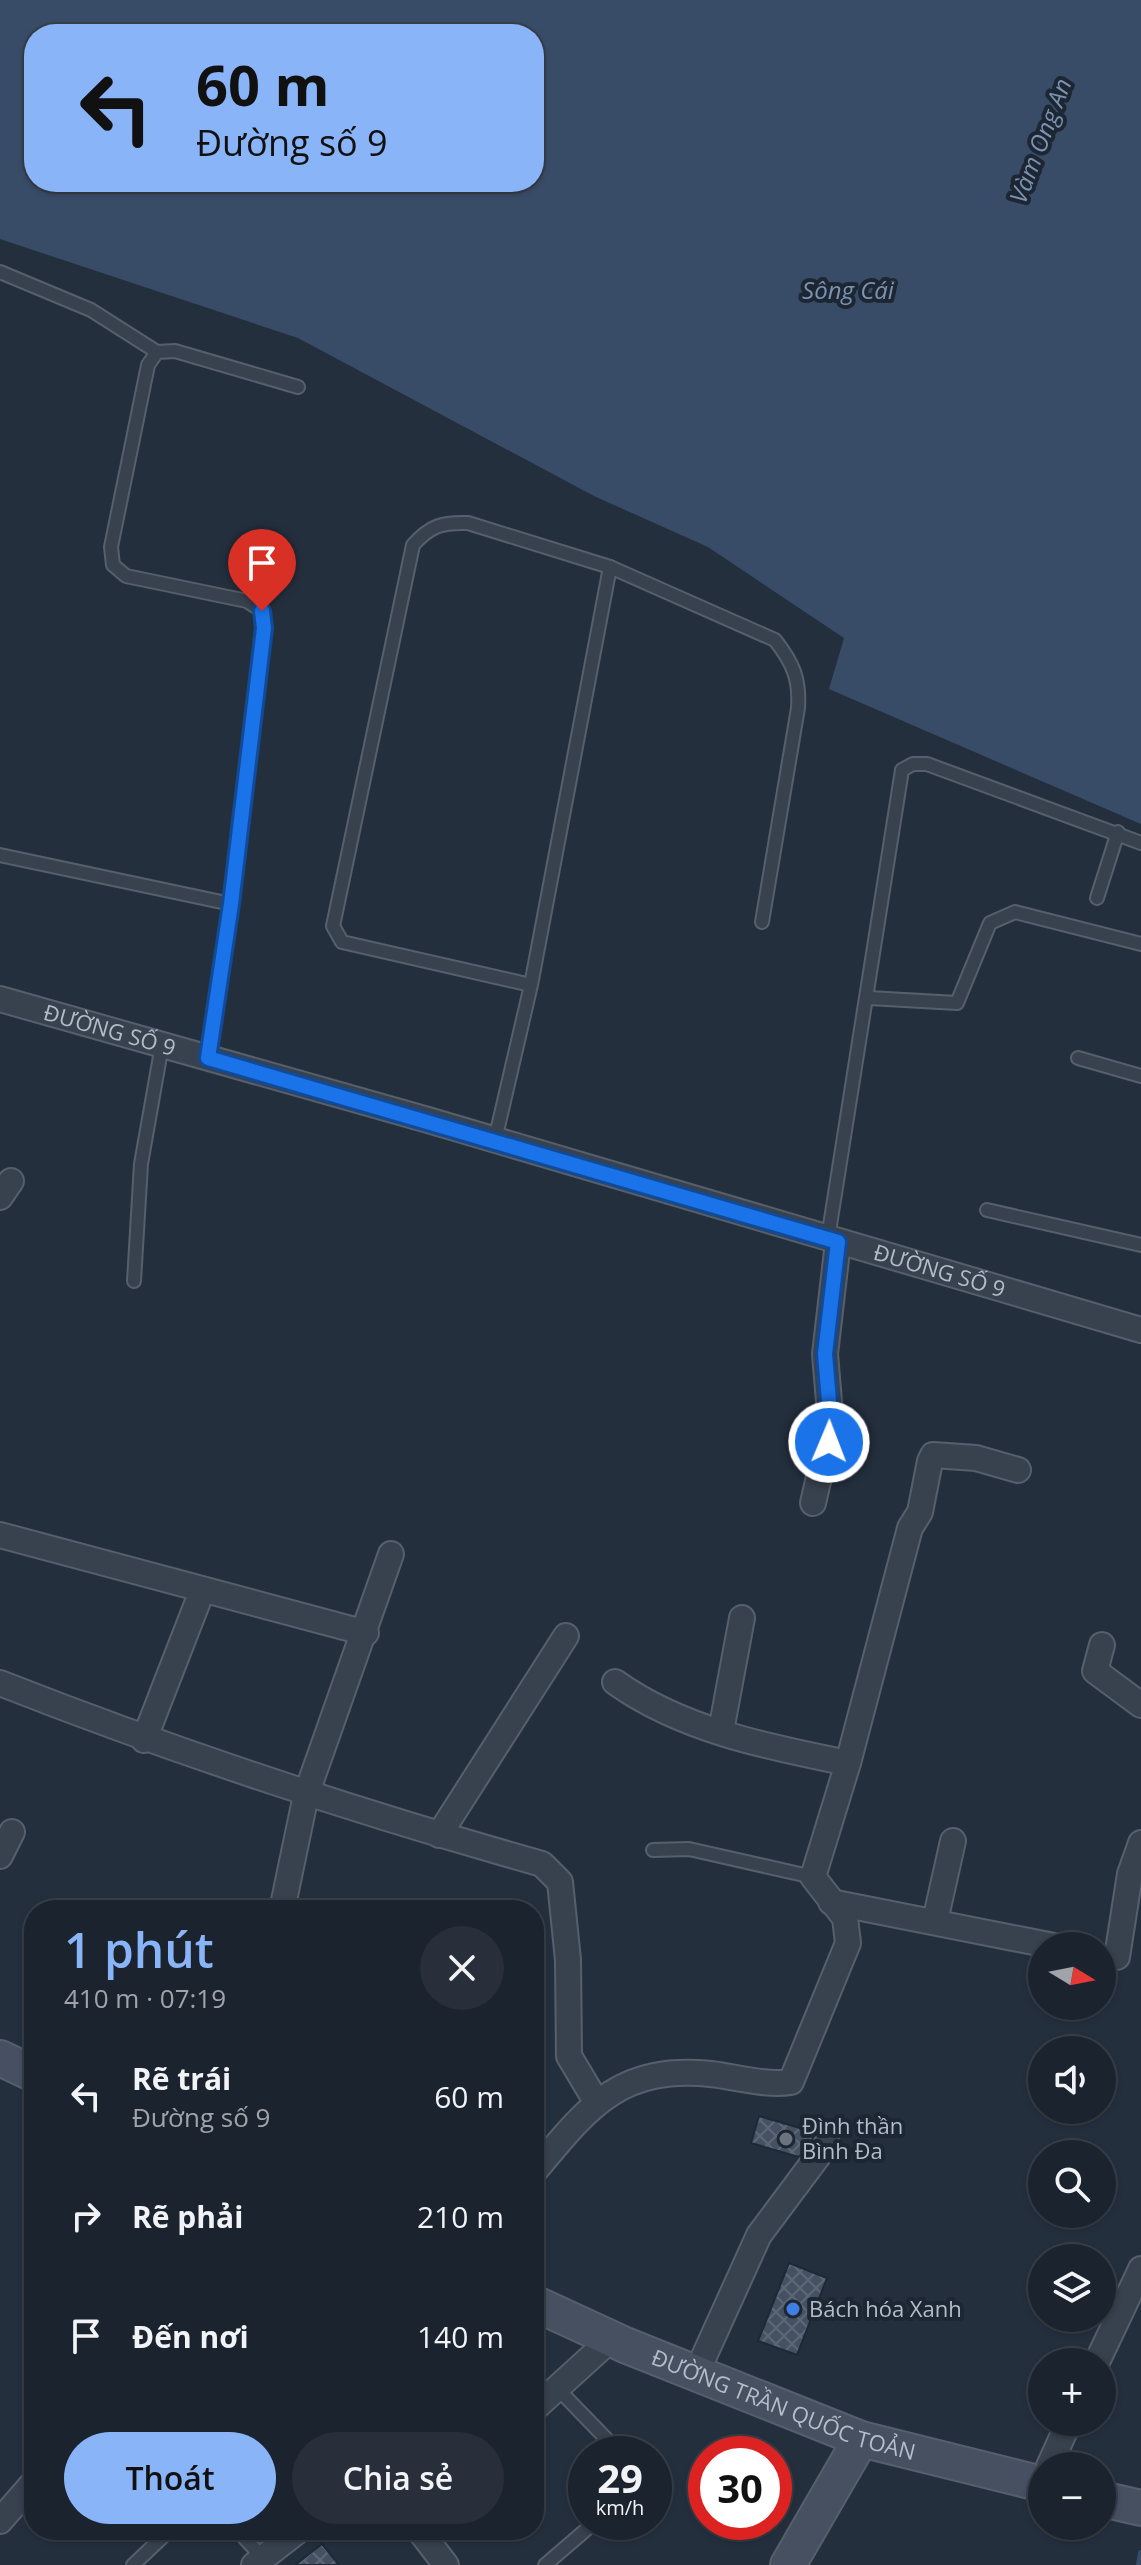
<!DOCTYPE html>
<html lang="vi">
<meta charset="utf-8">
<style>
:root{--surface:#1b232e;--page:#282f3a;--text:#f1f3f6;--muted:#a0a4aa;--line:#39404a;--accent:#8ab4f8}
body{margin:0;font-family:"Open Sans",sans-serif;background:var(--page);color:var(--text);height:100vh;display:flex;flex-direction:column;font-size:30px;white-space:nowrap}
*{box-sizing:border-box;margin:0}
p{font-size:26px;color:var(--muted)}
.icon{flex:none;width:44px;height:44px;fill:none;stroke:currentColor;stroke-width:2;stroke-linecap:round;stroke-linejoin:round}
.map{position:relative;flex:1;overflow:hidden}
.panel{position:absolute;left:24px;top:1900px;width:520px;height:640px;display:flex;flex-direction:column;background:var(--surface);border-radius:32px;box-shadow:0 2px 6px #0004,0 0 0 2px var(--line)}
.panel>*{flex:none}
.top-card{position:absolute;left:24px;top:24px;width:520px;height:168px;border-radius:32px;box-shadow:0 2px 6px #0004,0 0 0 2px var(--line);background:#8ab4f8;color:#111;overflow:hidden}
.needle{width:52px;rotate:100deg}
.fabs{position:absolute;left:1028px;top:1932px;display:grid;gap:16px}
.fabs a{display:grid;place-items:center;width:88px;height:88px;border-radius:50%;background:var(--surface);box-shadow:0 2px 6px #0004,0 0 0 2px var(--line);font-size:40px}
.speed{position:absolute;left:568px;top:2436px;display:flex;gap:16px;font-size:40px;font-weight:700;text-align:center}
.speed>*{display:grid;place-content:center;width:104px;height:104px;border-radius:50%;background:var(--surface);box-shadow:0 2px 6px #0004,0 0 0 2px var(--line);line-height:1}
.speed small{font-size:20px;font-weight:400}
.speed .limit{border:12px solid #d22;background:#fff;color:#111}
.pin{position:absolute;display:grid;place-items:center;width:68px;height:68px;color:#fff;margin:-82px -34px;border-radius:50% 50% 50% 0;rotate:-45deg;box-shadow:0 0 8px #0007}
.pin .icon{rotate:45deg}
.me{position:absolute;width:88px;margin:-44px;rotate:1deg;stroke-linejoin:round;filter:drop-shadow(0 0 6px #0008)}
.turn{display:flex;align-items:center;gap:28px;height:168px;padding:0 40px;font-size:36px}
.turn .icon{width:104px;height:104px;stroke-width:2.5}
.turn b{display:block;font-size:56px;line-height:68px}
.round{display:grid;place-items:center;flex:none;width:84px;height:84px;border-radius:42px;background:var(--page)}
.headline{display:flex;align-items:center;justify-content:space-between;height:136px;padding:0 40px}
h1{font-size:48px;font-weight:600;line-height:60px;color:var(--accent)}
.action{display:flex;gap:16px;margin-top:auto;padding:16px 40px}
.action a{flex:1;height:92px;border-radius:48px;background:var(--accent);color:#111;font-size:32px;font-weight:600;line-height:92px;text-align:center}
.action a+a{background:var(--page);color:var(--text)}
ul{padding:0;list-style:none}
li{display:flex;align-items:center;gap:24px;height:120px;padding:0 40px}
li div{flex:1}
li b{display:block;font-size:30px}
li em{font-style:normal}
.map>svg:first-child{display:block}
</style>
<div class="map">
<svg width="1141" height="2565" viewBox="0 0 1141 2565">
<defs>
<pattern id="building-cross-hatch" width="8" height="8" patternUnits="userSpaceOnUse" patternTransform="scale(2)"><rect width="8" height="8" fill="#455162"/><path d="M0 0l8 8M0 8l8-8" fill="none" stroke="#5d6877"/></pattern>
</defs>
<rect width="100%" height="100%" fill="#242f3e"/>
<path fill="#394c67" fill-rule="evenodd" d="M 0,0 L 1141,0 L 1141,824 L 829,689 L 844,638 L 708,547 L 594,496 L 298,338 L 0,239 ZM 34,34 L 534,34 L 534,182 L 34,182 Z"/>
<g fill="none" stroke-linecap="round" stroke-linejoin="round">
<path stroke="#394c67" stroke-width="6" d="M 1139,2565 L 1141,2553"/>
</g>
<g fill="url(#building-cross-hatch)" stroke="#1f2835" stroke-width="2">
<path d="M 759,2116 L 817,2133 L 799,2157 L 751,2143 Z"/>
<path d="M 789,2263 L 827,2278 L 797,2355 L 758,2341 Z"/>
<path d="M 322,2544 L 339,2565 L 295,2565 Z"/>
</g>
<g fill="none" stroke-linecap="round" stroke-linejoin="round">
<g stroke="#565f6c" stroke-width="16">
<g id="lane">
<path d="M 0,272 L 91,310 L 157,352"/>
<path d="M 610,567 L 775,640 C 793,663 800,679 798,708 L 762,922"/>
<path d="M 0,855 L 231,904"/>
<path d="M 1097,898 L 1118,832"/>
<path d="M 869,998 L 957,1003 L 990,923 L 1015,912 L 1141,944"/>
<path d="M 208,1058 L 231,904 L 264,628 L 262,611 L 247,601 L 126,576 L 113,565 L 111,547 L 148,365 L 157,352 L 175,351 L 298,387"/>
<path d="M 1078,1058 L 1141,1076"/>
<path d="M 495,1140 L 531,985 L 610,567 L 468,523 C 442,522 430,526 413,545 L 333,926 L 342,942 L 531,985"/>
<path d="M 987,1210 L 1141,1245"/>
<path d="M 828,1238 L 902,770 L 913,764 L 927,764 L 1141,843"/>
<path d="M 134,1281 L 141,1164 L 162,1045"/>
<path d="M 653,1850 L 689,1849 L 813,1877"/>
<path d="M 557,2388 L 621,2454"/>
<path d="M 237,2530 L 263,2558"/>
<path d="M 133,2565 L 170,2530"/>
<path d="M 545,2565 L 595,2522"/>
</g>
</g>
<g stroke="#565f6c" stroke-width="28">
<g id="street">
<path id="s1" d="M 0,999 L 428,1120 L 1141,1330"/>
<path d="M 0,1197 L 11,1181"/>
<path d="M 813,1503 L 831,1425 L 825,1354 L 838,1242"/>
<path d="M 0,1535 L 366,1633"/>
<path d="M 1102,1645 L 1095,1671 L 1141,1705"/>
<path d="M 615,1682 C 682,1730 768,1747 848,1763"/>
<path d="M 0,1683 C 178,1753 358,1812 542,1864 L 560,1882 L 568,1960 L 569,2056 L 597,2103"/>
<path d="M 721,1731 L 742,1618"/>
<path d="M 144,1740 L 202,1591"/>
<path d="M 439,1835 L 566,1636"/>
<path d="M 0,1856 L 12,1832"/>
<path d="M 831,1902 L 1054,1946"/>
<path d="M 282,1910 L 306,1795 L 391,1554"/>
<path d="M 935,1921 L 953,1841"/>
<path d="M 1117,1957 L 1130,1874 L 1141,1843"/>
<path d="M 534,2172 C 588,2107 619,2065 711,2074 C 737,2077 766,2086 791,2082 L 848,1943 L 845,1918 L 813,1877 L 848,1763 L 910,1528 L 920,1512 L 930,1461 L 933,1455 L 976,1458 L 1018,1470"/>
<path d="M 1097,2362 L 1141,2269"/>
<path d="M 696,2374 L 759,2235 L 827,2144"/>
<path d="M 534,2409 L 611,2339"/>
<path d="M 1049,2466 L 1069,2422"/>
<path d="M 0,2521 L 34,2482"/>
<path d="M 419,2530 L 446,2565"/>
<path d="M 254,2565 L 299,2530"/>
</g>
</g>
<g stroke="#565f6c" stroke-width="38">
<g id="secondary">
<path d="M 0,2058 L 34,2074"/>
<path id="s2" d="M 534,2303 L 625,2345 L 861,2439 L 1042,2484"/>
<path d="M 1102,2499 L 1141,2508"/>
<path d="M 788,2565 L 861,2439"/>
</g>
</g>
<use href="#lane" stroke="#38414e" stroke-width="12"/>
<use href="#street" stroke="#38414e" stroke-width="24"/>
<use href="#secondary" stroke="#465061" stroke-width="34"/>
</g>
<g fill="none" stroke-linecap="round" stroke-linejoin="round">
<g stroke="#114b97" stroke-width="20">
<path id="route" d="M 262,611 L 264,628 L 231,904 L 208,1058 L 838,1242 L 825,1354 L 831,1425 L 829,1442"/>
</g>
<use href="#route" stroke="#1a73e8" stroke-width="14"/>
</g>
<circle fill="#6b7280" stroke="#1d2633" stroke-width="3" cx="786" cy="2139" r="8"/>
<circle fill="#3f7fe0" stroke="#1d2633" stroke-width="3" cx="793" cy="2309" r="8"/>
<g text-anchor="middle" stroke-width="8" stroke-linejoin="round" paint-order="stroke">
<g font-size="22" fill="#b4bcc9" stroke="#1d2633">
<text dy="8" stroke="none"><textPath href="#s1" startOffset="114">ĐƯỜNG SỐ 9</textPath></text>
<text dy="8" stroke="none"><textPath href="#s1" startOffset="978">ĐƯỜNG SỐ 9</textPath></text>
<text dy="8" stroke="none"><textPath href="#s2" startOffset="270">ĐƯỜNG TRẦN QUỐC TOẢN</textPath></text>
</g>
<g font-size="22" fill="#b4bcc9" stroke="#1d2633" text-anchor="start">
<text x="802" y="2134">Đình thần<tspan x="802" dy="25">Bình Đa</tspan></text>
<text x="809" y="2317">Bách hóa Xanh</text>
</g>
<g font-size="24" font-style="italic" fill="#7c92b1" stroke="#1d2633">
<text transform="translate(1041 141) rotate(-69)" y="8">Vàm Ong An</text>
<text x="848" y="299">Sông Cái</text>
</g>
</g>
</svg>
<div class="fabs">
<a><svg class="needle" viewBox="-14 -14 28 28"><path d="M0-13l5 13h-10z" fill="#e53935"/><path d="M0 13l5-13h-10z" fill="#a0a4aa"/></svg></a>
<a><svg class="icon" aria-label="sound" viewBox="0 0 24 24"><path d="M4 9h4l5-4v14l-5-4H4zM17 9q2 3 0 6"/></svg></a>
<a><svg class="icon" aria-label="search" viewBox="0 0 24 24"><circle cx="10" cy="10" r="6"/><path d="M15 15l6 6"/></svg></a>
<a><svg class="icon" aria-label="layers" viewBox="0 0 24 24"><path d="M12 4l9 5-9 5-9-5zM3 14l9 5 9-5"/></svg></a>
<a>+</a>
<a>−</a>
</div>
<div class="speed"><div>29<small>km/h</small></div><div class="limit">30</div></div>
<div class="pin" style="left:262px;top:611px;background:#d93025"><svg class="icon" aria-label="arrive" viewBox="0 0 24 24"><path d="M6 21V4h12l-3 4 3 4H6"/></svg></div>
<svg class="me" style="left:829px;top:1442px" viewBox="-20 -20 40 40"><circle r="17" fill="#1a73e8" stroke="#fff" stroke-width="3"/><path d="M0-11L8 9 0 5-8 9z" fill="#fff"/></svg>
<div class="top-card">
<div class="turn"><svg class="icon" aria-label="left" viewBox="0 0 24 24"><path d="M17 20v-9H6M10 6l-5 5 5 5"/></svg><div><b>60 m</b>Đường số 9</div></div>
</div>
<section class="panel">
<div class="headline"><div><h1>1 phút</h1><p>410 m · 07:19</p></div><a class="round"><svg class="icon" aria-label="close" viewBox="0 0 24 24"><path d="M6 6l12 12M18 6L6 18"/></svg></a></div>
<ul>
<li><svg class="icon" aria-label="left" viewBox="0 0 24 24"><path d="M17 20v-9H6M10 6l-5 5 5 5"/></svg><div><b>Rẽ trái</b><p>Đường số 9</p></div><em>60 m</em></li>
<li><svg class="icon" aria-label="right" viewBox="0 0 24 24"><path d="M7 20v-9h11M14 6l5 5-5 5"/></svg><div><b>Rẽ phải</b></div><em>210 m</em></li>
<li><svg class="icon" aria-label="arrive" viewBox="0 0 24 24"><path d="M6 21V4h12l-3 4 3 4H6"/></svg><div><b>Đến nơi</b></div><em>140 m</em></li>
</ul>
<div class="action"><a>Thoát</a><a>Chia sẻ</a></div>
</section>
</div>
